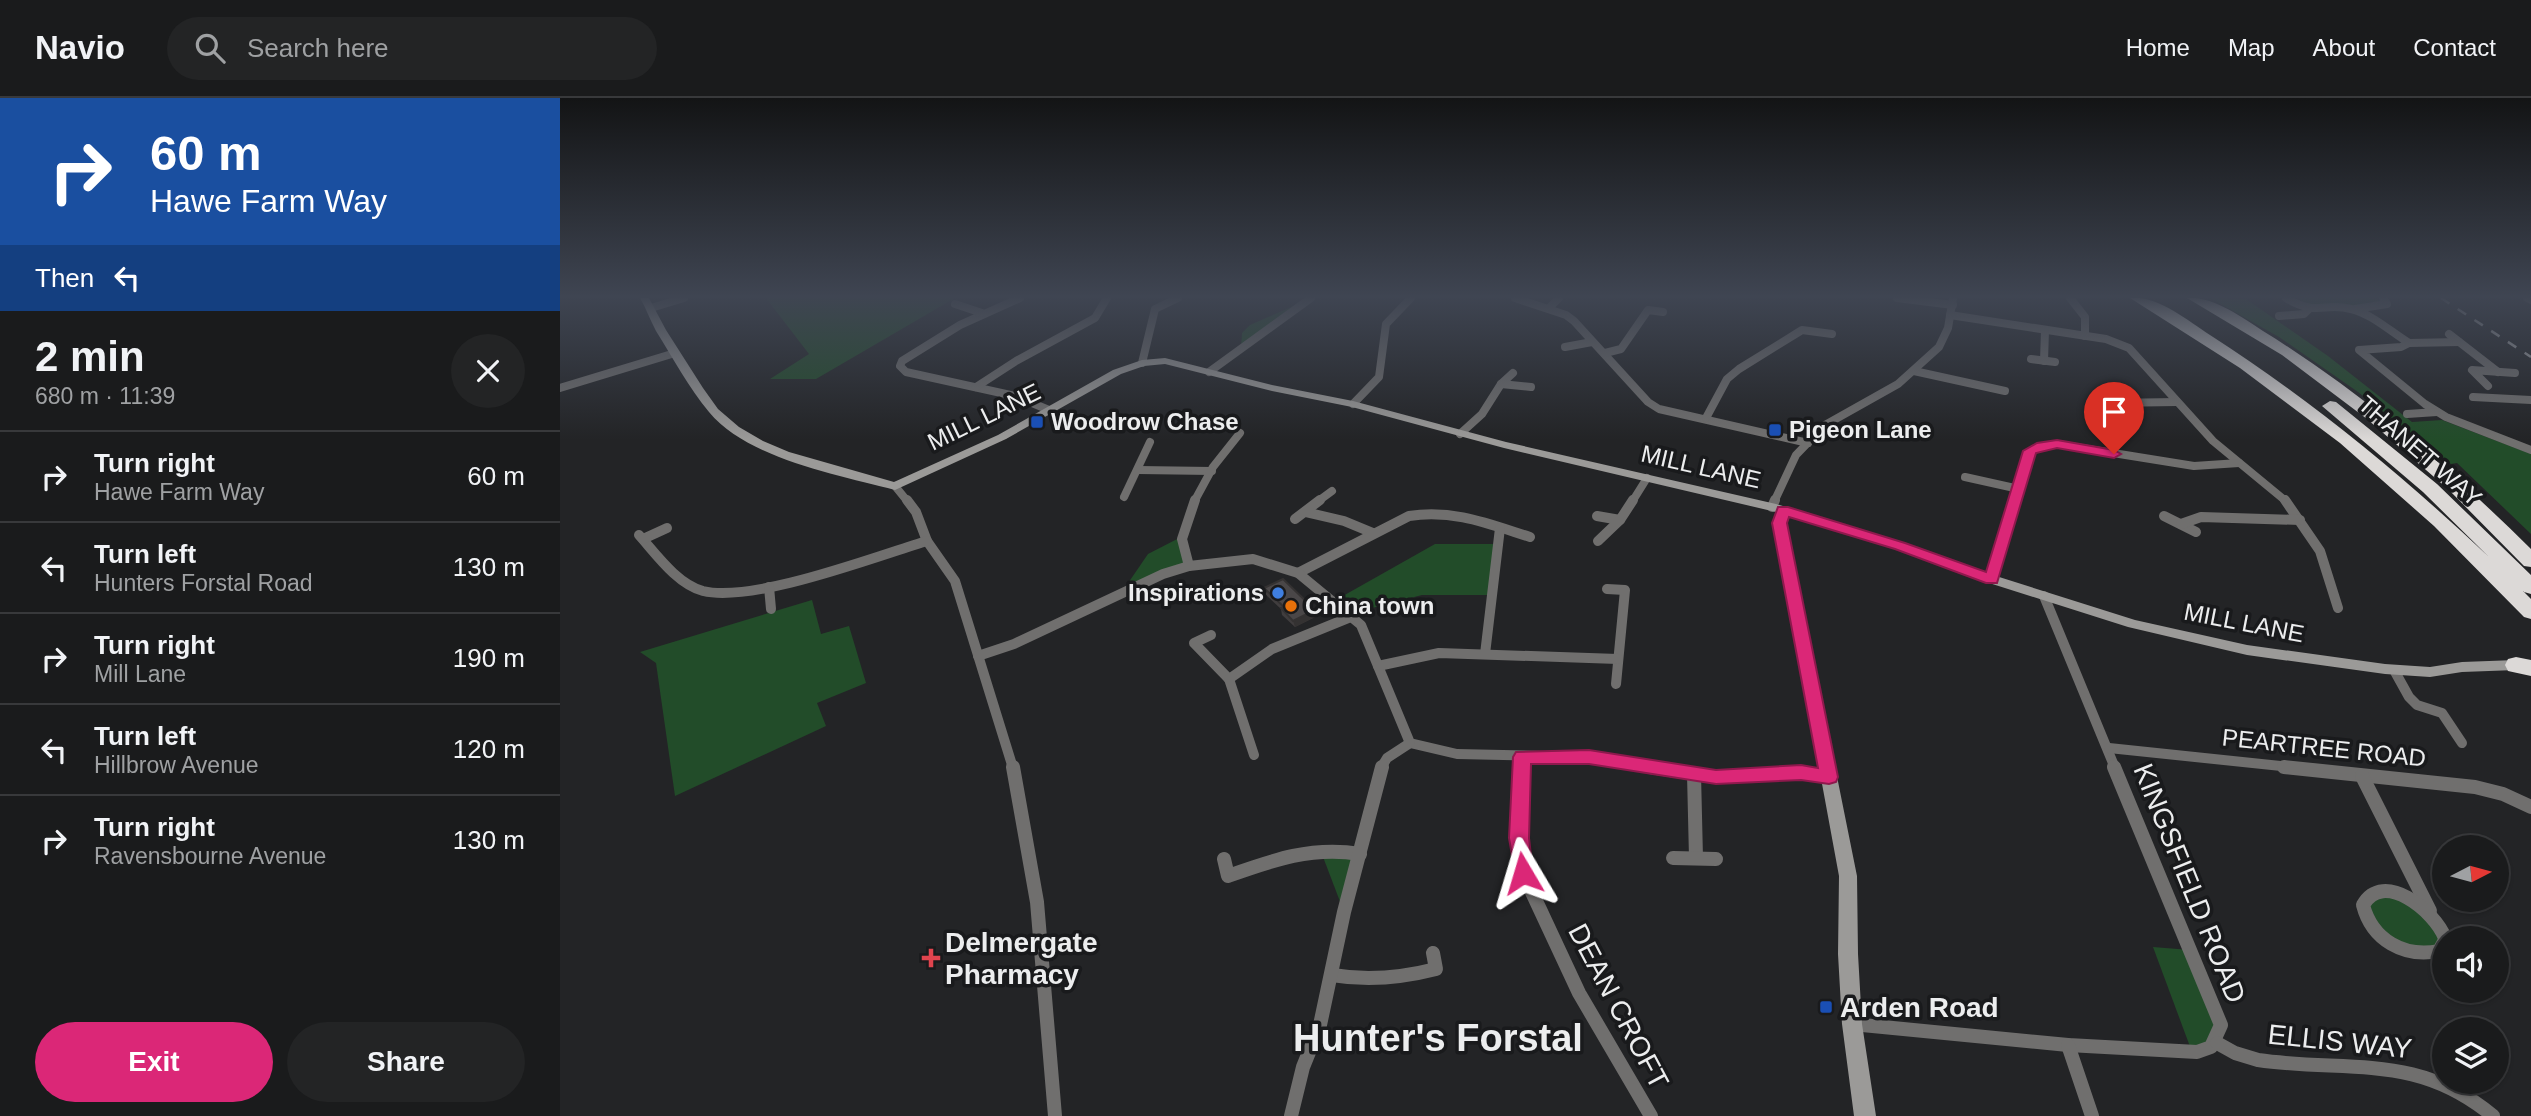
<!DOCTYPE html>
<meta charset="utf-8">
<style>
:root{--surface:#1a1b1c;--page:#232425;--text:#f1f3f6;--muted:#9fa1a3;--line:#38393b;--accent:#db2777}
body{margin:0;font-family:Helvetica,sans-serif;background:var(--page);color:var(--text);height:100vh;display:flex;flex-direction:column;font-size:26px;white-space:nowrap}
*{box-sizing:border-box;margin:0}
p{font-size:23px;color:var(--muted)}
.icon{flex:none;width:38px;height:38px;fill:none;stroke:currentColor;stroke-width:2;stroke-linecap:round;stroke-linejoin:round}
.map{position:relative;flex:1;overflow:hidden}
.panel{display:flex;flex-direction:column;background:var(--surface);width:560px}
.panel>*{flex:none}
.banner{background:#1a4fa0;color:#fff;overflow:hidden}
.needle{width:46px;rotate:84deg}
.tools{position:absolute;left:1872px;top:737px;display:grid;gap:14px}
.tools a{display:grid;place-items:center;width:77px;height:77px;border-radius:50%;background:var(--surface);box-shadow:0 2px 5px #0004,0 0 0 2px var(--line);font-size:35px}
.pin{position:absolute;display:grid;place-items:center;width:60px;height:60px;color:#fff;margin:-72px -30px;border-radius:50% 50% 50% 0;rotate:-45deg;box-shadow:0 0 7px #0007}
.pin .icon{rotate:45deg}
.me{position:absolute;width:77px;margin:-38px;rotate:353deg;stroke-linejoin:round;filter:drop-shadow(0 0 5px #0008)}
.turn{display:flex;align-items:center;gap:24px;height:147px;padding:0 35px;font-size:32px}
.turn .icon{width:91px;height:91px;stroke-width:2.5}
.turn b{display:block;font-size:49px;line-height:60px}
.then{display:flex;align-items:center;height:66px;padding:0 35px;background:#0003;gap:14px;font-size:26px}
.round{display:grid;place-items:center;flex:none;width:74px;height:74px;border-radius:37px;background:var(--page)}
.summary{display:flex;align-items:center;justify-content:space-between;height:119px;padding:0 35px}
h1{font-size:42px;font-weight:800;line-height:52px}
.action{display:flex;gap:14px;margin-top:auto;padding:14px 35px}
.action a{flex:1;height:80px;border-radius:42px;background:var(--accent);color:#fff;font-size:28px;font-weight:800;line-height:80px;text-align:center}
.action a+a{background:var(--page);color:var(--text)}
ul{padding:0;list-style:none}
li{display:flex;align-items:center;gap:21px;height:91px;padding:0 35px;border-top:2px solid var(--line)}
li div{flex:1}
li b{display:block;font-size:26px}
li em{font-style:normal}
header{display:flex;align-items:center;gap:42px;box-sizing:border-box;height:98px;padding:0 35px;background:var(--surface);border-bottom:2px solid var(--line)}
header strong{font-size:33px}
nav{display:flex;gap:38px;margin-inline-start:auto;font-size:24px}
.search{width:490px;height:63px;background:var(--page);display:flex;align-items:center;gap:18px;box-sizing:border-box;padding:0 24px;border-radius:38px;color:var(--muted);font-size:26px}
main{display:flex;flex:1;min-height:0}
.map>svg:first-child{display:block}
</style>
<header>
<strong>Navio</strong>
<div class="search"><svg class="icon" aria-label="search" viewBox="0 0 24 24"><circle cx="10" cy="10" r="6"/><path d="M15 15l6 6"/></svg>Search here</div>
<nav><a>Home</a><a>Map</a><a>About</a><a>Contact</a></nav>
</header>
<main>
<section class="panel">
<div class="banner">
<div class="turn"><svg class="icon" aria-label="right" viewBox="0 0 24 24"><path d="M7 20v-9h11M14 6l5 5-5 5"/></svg><div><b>60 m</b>Hawe Farm Way</div></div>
<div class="then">Then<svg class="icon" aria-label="left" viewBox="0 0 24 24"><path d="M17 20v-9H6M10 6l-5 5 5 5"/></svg></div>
</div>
<div class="summary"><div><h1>2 min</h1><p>680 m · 11:39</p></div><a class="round"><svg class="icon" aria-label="close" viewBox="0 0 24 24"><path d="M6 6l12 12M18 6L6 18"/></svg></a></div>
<ul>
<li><svg class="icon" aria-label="right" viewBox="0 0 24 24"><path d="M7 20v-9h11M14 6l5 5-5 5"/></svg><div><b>Turn right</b><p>Hawe Farm Way</p></div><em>60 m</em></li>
<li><svg class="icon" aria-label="left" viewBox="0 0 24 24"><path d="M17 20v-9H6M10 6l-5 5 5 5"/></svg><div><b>Turn left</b><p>Hunters Forstal Road</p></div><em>130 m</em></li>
<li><svg class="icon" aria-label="right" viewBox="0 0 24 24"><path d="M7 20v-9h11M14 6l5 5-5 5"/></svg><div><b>Turn right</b><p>Mill Lane</p></div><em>190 m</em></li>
<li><svg class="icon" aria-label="left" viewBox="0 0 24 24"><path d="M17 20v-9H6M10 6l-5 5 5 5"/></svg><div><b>Turn left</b><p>Hillbrow Avenue</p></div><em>120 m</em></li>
<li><svg class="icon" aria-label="right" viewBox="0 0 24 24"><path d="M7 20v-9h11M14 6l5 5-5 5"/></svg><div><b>Turn right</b><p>Ravensbourne Avenue</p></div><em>130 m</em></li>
</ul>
<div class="action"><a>Exit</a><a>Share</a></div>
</section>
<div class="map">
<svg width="1971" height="1018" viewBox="0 0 1971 1018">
<rect width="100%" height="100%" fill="#232426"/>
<g fill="#224c29">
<path d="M 206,200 L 395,200 L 256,281 L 210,281 L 249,256 Z"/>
<path d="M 1650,200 L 1686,201 L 1768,258 L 1852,324 L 1882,322 L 1971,356 L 1971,436 L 1897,365 L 1891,366 L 1798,294 L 1719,239 Z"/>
<path d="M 1737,200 L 1814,200 L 1821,203 L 1820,205 C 1808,202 1804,207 1794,208 C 1774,211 1754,211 1737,200 Z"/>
<path d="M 747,202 L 681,250 L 682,235 L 690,227 Z"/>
<path d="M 623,438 L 629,468 L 562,494 L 588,456 Z"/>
<path d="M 875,446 L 938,446 L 931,497 L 862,497 L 789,516 L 774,503 Z"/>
<path d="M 252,502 L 261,536 L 289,528 L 306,585 L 257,605 L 266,628 L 115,698 L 96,565 L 80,554 Z"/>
<path d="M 760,751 L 800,756 L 784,814 Z"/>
<path d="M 1836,796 L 1885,837 L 1870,856 L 1818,835 L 1807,800 Z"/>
<path d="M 1593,849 L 1630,852 L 1661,927 L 1657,944 L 1632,954 Z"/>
</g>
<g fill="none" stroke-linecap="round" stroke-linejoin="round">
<g stroke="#706f6e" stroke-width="8">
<path d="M 460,200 L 400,227 L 342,263 L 340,268 L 346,274 L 455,298 L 489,312"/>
<path d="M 955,200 L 1006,217 L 1014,223 L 1088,304 L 1099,311 L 1248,345"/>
<path d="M 1337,200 L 1393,207"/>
<path d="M 1510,200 L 1525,219 L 1525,238"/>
<path d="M 1726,200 C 1758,219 1763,204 1791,211 C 1812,216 1831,234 1849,245 L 1841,249 L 1799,252 L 1865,306 L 1886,319 L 1971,352"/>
<path d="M 1967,200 L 1971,202"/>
<path d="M 395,206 L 422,215"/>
<path d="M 91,210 L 124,200"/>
<path d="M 989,210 L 999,200"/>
<path d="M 1795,211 L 1827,206 L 1823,200"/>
<path d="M 1390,217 L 1546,241 L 1569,250 L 1653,343 L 1727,404"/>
<path d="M 1719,218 L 1744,216 L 1748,212"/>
<path d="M 1889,236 L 1938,274"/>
<path d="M 1849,245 L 1899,244"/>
<path d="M 1005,249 L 1032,244"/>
<path d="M 1045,255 L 1061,251 L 1088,212 L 1103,214"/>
<path d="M 1471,261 L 1495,264"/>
<path d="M 1484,263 L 1485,232"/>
<path d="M 582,265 L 595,211 L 618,200"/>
<path d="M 1354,273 L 1445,293"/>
<path d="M 649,274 L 751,200"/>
<path d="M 941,286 L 971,289"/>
<path d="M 1928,288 L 1912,272 L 1955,275"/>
<path d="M 416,289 L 456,263 L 535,220 L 547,200"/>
<path d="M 0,290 L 115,255"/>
<path d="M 1913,299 L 1971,302"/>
<path d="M 1548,305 L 1617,304"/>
<path d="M 793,306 L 819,279 L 826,226 L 851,200"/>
<path d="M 1847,316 L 1877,314"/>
<path d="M 1146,320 L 1167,281 L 1179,271 L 1242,232 L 1272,236"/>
<path d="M 900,336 L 922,316 L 941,286 L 953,275"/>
<path d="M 578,372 L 652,373"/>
<path d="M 1405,379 L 1459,391"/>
<path d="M 335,388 L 348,404"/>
<path d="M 564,399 L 590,344"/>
<path d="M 634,404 L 653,369 L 680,335"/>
<path d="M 757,404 L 772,393"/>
<path d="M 1072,404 L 1087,380"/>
<path d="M 1214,404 L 1236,357 L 1265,327 L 1338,286 L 1379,249 L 1388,230 L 1393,200"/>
<path d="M 1454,404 L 1470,353 L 1497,346 L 1634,368 L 1679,365"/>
</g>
<g stroke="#706f6e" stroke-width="10">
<path d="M 347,402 L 356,414 L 367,443 L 395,483 L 453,670"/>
<path d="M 1725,402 L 1760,453 L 1778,510"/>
<path d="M 1212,409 L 1215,402"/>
<path d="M 745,414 L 784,423 L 813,435"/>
<path d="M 1037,418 L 1060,422"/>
<path d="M 1604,418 L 1636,434"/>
<path d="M 735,421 L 760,402"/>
<path d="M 1621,426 L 1641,419 L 1740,422"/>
<path d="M 79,437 C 96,456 117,486 143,493 C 194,505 314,459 367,443"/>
<path d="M 83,441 L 107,430"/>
<path d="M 1038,443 L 1060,422 L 1073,402"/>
<path d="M 629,468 L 622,441 L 635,402"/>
<path d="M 738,475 L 849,418 C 893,411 929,426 970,439"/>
<path d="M 1431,481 L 1455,402"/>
<path d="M 209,489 L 211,511"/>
<path d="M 1047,491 L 1065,492 L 1056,586"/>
<path d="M 1484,498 L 1555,670"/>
<path d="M 651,537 L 634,545 L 669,581"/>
<path d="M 925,556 L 940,430"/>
<path d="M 418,558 L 454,546 L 603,476 L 629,468 L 693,461 L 738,475 L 801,527 L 850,645 L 897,656 L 1029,659 L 1101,670"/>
<path d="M 818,568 L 879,555 L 1058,561"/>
<path d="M 1834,572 L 1849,599 L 1857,607 L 1882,615 L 1902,645"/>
<path d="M 1549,650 L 1740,670"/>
<path d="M 694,657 L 669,581 L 712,551 L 793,518"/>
<path d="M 821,670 L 827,660 L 850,645"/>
<path d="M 962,670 L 962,659"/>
</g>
<g stroke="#706f6e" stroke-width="14">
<path d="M 453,669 L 477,804 L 495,1018"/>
<path d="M 962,669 L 959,740 L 963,775 L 1019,895 L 1091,1018"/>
<path d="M 1090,669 L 1156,679 L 1241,674 L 1269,679"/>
<path d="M 1724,669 L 1915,689 L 1943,696 L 1971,709"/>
<path d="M 1134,676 L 1136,760"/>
<path d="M 1802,678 L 1870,813"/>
<path d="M 1113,760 L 1156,761"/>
<path d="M 664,761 L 668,778 C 713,762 752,748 800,756"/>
<path d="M 1885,840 C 1875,813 1823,771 1803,807 C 1812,842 1844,860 1879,853 L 1885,842"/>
<path d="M 772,877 C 808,883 841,880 876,871 L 873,855"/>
<path d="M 1292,926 L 1508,947 L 1637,954 L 1651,949 L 1661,927 L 1554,669"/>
<path d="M 1657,945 L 1675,955 L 1698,962 C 1789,975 1856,954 1933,1018"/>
<path d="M 1508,947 L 1532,1018"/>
<path d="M 731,1018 L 743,969 L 760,927 L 784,814 L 822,669"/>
</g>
<path fill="#9b9a98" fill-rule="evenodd" d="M 80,200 L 89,200 L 90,202 L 106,232 L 143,290 L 158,311 L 179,329 L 203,343 L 229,354 L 334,384 L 438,337 L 553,272 L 582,262 L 605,260 L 712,287 L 793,303 L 946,344 L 1216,406 L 1345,445 L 1436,478 L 1575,522 L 1687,547 L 1825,566 L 1870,569 L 1902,564 L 1956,562 L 1961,563 L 1963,567 L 1961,571 L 1956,572 L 1902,574 L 1870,579 L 1825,576 L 1687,557 L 1568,529 L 1426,484 L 1335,451 L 1228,418 L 1226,425 L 1297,778 L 1298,856 L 1302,926 L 1316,1018 L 1294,1018 L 1282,926 L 1278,856 L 1279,778 L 1214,425 L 1216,414 L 944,350 L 792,309 L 712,293 L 605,266 L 584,268 L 561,276 L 446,341 L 335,392 C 278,377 188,361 149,314 C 129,290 113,260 96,233 C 90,222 86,210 80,200 Z"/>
<g fill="#dcd9d7" fill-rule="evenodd">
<path d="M 1570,200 C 1597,197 1627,222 1650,237 C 1751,302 1842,377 1929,459 L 1863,394 L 1762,308 L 1770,303 L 1776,304 L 1877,386 L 1971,477 L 1971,496 L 1964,494 L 1945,475 L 1971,501 L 1971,521 L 1964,519 L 1874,428 L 1780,345 L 1680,270 Z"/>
<path d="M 1627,200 C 1653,198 1681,219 1703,233 C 1802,294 1889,370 1971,451 L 1971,469 L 1964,468 L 1888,391 L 1807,321 L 1722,257 Z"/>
<path d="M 1956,559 L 1971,562 L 1971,578 L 1948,573 L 1945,567 L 1948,561 Z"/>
</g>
<path stroke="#a4a5a7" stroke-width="2.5" stroke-dasharray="10 10" stroke-linecap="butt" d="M 1881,200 L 1971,259"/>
</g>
<path fill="#403d3e" d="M 704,490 L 755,512 L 757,518 L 735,529 L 722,517 L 721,511 L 706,497 Z"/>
<path fill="#343232" d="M 755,512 L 757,518 L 735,529 L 733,523 Z"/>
<path fill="#4a4748" stroke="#343232" stroke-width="2" d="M 723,481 L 755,512 L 733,523 L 721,510 L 724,509 L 704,490 Z"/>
<linearGradient id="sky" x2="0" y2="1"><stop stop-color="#131415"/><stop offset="0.58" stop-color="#3f4552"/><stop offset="1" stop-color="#3f4552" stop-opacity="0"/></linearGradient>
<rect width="1971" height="342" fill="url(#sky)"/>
<path fill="#db2777" stroke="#8e194d" stroke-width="2" d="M 1497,342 L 1554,352 L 1561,356 L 1554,360 L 1497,350 L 1476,355 L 1437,485 L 1426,485 L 1335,451 L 1229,419 L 1227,425 L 1278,679 L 1276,684 L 1269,686 L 1241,682 L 1156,686 L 1029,666 L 971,666 L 969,740 L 973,775 L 970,781 L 963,784 L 956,781 L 949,740 L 953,659 L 956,654 L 1029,652 L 1156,672 L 1241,667 L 1258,670 L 1212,425 L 1218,409 L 1228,409 L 1345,445 L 1426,474 L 1463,353 L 1477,345 Z"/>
<g fill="#1a4fb4" stroke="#191a1c" stroke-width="2.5">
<rect x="470" y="317" width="14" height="14" rx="3.5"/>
<rect x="1208" y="325" width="14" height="14" rx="3.5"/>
<rect x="1259" y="902" width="14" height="14" rx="3.5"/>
</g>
<circle fill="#3f7fe0" stroke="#191a1c" stroke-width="2.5" cx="718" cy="495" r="7"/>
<circle fill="#e8710a" stroke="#191a1c" stroke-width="2.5" cx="731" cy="508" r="7"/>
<path fill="#e0444e" stroke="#191a1c" stroke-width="2.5" d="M367.5 849.5h7v7h7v7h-7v7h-7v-7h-7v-7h7z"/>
<g text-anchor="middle" stroke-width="7" stroke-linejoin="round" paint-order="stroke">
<g font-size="24" fill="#ecedee" stroke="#191a1c">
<text transform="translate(424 319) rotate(-26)" y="8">MILL LANE</text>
<text transform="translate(1860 353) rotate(41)" y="8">THANET WAY</text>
<text transform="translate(1141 369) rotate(13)" y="8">MILL LANE</text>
<text transform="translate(1684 525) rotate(11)" y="8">MILL LANE</text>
<text transform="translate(1764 650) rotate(6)" y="8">PEARTREE ROAD</text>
</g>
<g font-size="24" font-weight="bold" fill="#ecedee" stroke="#191a1c" text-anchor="start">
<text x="491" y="332">Woodrow Chase</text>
<text x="1229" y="340">Pigeon Lane</text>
<text x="704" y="503" text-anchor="end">Inspirations</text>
<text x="745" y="516">China town</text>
</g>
<g font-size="28" fill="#ecedee" stroke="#191a1c">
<text transform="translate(1630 785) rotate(68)" y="10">KINGSFIELD ROAD</text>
<text transform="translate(1059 908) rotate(62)" y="10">DEAN CROFT</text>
<text transform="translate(1780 943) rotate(6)" y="10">ELLIS WAY</text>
</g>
<g font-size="28" font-weight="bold" fill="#ecedee" stroke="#191a1c" text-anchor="start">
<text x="385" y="854">Delmergate<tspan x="385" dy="32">Pharmacy</tspan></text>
<text x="1280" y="919">Arden Road</text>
</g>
<g font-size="38" font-weight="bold" fill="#ecedee" stroke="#191a1c">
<text x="878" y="953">Hunter's Forstal</text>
</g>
</g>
</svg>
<div class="tools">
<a><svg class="needle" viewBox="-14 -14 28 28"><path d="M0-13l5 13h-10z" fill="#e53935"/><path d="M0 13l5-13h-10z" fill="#9fa1a3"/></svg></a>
<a><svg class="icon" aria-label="sound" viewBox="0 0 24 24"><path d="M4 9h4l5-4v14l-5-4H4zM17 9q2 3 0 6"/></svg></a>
<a><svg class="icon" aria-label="layers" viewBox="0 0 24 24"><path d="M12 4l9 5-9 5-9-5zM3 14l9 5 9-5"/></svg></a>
</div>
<div class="pin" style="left:1554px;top:356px;background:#d93025"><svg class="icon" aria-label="arrive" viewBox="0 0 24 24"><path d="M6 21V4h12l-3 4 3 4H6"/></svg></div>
<svg class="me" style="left:963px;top:775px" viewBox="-20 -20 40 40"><path d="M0-17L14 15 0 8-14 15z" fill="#db2777" stroke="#fff" stroke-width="4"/></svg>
</div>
</main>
